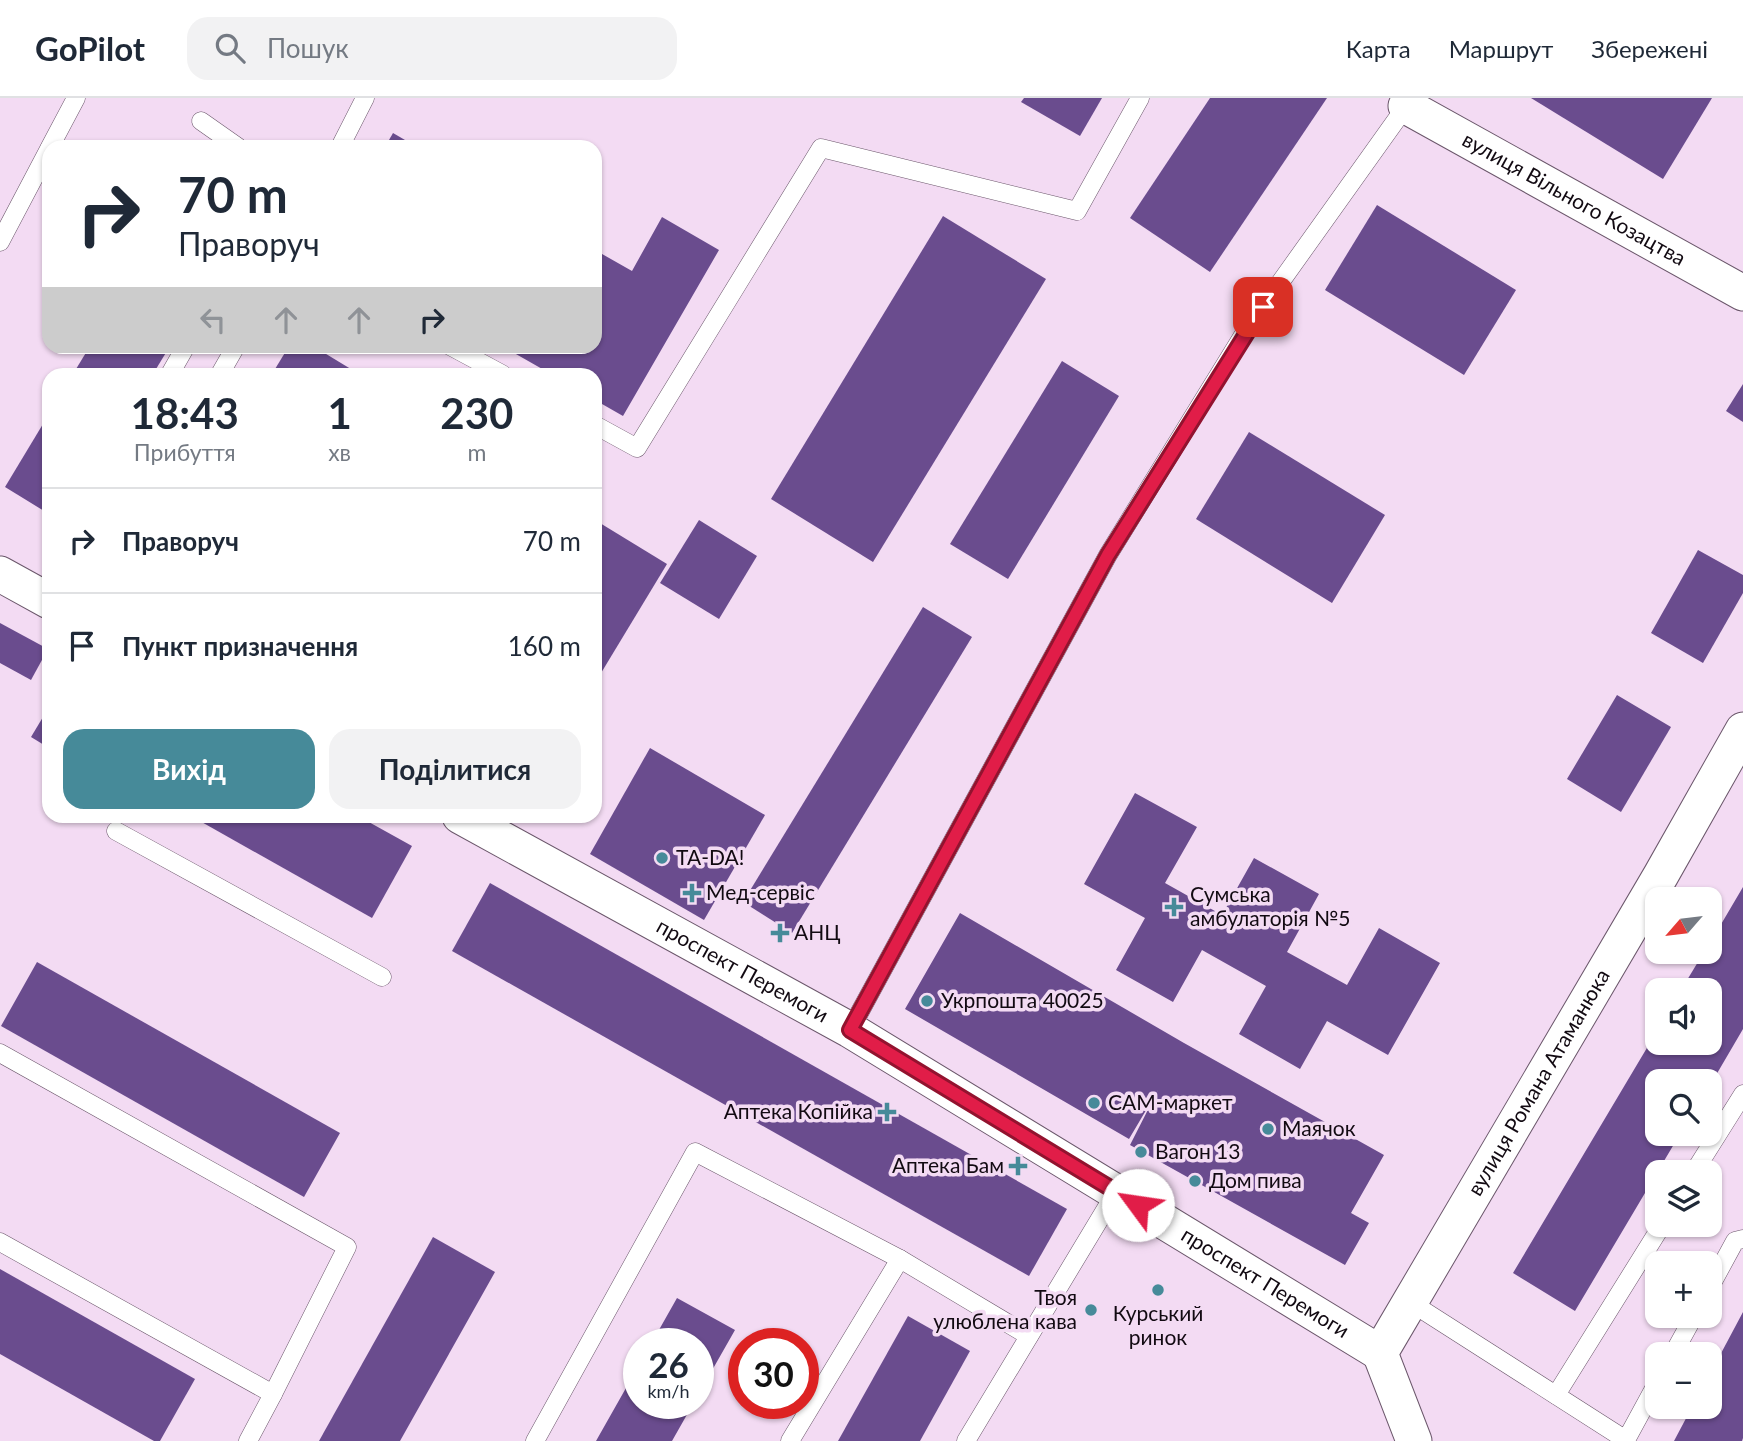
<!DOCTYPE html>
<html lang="uk">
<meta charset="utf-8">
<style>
:root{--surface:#fff;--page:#f2f2f3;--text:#1f2937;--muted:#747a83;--line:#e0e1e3;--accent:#468a99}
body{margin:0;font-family:Lato,sans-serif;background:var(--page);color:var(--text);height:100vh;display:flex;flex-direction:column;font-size:26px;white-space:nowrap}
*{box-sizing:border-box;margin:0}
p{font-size:23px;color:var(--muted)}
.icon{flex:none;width:38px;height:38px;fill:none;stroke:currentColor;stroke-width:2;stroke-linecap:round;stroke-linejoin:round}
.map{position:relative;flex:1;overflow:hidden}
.sheet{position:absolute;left:42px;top:270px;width:560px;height:455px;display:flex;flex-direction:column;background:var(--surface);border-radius:21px;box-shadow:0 2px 5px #0004}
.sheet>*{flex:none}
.hud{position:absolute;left:42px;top:42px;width:560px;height:214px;border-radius:21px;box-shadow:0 2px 5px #0004;background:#fff;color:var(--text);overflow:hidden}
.needle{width:46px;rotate:242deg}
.controls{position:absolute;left:1645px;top:789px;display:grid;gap:14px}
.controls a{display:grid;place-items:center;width:77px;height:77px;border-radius:14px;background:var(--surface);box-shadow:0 2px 5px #0004;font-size:35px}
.speed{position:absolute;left:623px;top:1230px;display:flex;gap:14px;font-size:35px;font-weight:700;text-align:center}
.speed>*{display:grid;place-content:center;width:91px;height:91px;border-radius:50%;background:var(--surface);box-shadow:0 2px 5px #0004;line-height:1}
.speed small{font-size:18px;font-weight:400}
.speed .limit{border:10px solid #d22;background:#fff;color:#111}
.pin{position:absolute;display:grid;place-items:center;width:60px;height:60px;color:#fff;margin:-30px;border-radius:14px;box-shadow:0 4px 10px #0006}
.me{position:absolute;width:77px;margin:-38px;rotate:301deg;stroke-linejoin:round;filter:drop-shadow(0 0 5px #0008)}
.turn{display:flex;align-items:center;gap:24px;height:147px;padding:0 21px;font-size:32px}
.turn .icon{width:91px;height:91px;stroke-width:2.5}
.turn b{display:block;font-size:49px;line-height:60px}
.lanes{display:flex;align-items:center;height:66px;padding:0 21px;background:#0003;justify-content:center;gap:35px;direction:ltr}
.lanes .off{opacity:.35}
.eta{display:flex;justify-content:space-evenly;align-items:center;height:119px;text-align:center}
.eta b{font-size:42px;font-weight:700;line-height:49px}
.cta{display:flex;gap:14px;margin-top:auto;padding:14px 21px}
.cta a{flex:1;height:80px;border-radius:21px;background:var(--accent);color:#fff;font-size:28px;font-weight:700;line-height:80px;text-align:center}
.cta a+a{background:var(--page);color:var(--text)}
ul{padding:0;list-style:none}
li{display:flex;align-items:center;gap:21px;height:105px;padding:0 21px;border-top:2px solid var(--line)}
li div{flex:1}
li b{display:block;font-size:26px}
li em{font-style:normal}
header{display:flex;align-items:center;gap:42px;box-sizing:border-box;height:98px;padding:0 35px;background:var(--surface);border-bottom:2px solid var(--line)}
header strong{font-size:33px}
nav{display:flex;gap:38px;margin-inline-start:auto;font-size:24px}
.search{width:490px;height:63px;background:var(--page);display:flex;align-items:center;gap:18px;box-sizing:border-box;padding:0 24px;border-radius:21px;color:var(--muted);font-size:26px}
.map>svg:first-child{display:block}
</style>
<header>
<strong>GoPilot</strong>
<div class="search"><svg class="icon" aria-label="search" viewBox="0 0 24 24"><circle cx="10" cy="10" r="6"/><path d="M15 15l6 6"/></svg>Пошук</div>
<nav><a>Карта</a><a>Маршрут</a><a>Збережені</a></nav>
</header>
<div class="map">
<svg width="1743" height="1343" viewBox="0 0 1743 1343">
<rect width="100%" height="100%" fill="#f3dbf3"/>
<g fill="#6a4c8e">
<path d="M 1024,0 L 1102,0 L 1080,38 L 1021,4 Z"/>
<path d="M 1210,0 L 1327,0 L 1210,174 L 1130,120 Z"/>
<path d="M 1531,0 L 1712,0 L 1663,81 Z"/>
<path d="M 393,35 L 417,49 L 385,49 Z"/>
<path d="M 1377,107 L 1516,192 L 1464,277 L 1325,192 Z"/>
<path d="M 943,118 L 1046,181 L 873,464 L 771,401 Z"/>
<path d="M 662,119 L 719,152 L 623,318 L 595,302 L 595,276 L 551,276 L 502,248 L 595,248 L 595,152 L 632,173 Z"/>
<path d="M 90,248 L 170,248 L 153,276 L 73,276 Z"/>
<path d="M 289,248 L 313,248 L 359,276 L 272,276 Z"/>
<path d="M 1062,263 L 1119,298 L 1008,481 L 950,446 Z"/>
<path d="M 1743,286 L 1743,324 L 1726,313 Z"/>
<path d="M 49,316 L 49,416 L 5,389 Z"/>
<path d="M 1249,334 L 1385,417 L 1332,505 L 1196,421 Z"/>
<path d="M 595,422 L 667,466 L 595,585 Z"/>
<path d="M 699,422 L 757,458 L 719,521 L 660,485 Z"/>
<path d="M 1698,452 L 1743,477 L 1743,495 L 1703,565 L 1651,535 Z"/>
<path d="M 923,509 L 972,539 L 792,835 L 743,804 Z"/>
<path d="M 0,525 L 48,551 L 31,582 L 0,565 Z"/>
<path d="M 1617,597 L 1671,629 L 1621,714 L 1567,681 Z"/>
<path d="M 49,609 L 49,650 L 31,639 Z"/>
<path d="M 650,650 L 765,717 L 704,822 L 590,756 Z"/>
<path d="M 1135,695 L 1197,729 L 1165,785 L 1222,817 L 1254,760 L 1319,796 L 1287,854 L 1347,887 L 1379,830 L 1440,865 L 1388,957 L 1327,923 L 1300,971 L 1239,936 L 1266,888 L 1202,852 L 1173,904 L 1116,872 L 1145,820 L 1084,786 Z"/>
<path d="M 191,718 L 358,718 L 412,748 L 372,820 Z"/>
<path d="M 490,785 L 1067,1111 L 1029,1178 L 452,853 Z"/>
<path d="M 1743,789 L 1743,931 L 1712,984 L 1657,984 L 1657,1036 L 1680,1036 L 1575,1213 L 1513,1175 L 1657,933 L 1657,945 L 1710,945 L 1710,892 L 1681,892 L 1704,854 L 1710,854 L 1710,845 Z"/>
<path d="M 960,815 L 1184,945 L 1384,1057 L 1351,1115 L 1369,1125 L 1345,1167 L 1130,1047 L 1158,992 L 1129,1041 L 905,911 Z"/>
<path d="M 37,864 L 340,1035 L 304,1099 L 1,928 Z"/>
<path d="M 433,1139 L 495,1174 L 400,1343 L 319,1343 Z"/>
<path d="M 0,1171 L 195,1281 L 160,1343 L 154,1343 L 0,1256 Z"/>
<path d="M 677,1200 L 735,1232 L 698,1297 L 698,1246 L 651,1246 Z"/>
<path d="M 1743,1214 L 1743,1340 L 1742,1343 L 1674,1343 L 1692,1309 L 1710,1309 L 1710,1276 Z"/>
<path d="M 908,1218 L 970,1253 L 920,1343 L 838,1343 Z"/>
<path d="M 639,1267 L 639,1306 L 693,1306 L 672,1343 L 596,1343 Z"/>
</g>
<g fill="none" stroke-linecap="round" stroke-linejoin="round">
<g stroke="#6b576b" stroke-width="19">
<g id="lane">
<path d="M 201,23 L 238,49"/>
<path d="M 50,49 L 76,0"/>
<path d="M 340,49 L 365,0"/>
<path d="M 0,144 L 49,51"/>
<path d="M 450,248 L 502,276"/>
<path d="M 170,276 L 186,248"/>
<path d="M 220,276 L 236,248"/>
<path d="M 595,327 L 637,350 L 821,50 L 1077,113 L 1140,0"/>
<path d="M 116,733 L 382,879"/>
<path d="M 850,932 L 1108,457 L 1247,231 L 1409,4"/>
<path d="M 0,955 L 347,1149 L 273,1296 L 0,1144"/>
<path d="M 1694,1074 L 1743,996"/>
<path d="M 1710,1189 L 1735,1143 L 1743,1141"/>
<path d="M 1410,1204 L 1626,1342 L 1657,1285"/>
<path d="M 1673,1256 L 1694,1218"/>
<path d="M 1556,1297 L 1662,1127"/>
<path d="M 248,1343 L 273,1296"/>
<path d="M 535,1343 L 695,1054 L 900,1161"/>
<path d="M 790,1343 L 900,1161 L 1029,1238"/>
<path d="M 966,1343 L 1116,1094"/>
</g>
</g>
<g stroke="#6b576b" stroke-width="37">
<g id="street">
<path id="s1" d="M 1406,8 L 1743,195"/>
<path d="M 0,476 L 49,503"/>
<path id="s2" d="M 460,718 L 850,932 L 1380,1255"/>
<path id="s3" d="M 1414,1343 L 1380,1255 L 1661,777 L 1743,632"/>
</g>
</g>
<use href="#lane" stroke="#fff" stroke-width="18"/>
<use href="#street" stroke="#fff" stroke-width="35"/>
</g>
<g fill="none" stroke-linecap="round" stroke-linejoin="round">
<g stroke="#92132f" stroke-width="18">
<path id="route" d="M 1138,1107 L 850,932 L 1108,457 L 1263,209"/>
</g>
<use href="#route" stroke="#e11d48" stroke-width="12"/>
</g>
<g fill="#468a99" stroke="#f3dbf3" stroke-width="2.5">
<circle cx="662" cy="760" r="7"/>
<path d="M688.5 784.5h7v7h7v7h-7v7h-7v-7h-7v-7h7z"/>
<path d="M1170.5 798.5h7v7h7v7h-7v7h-7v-7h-7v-7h7z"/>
<path d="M776.5 824.5h7v7h7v7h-7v7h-7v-7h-7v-7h7z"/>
<circle cx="927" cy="903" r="7"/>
<circle cx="1094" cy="1005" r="7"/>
<path d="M883.5 1003.5h7v7h7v7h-7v7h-7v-7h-7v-7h7z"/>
<circle cx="1268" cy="1031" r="7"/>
<circle cx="1141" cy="1054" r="7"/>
<path d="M1014.5 1057.5h7v7h7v7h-7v7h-7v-7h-7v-7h7z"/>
<circle cx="1195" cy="1083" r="7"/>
<circle cx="1158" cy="1192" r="7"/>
<circle cx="1091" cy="1212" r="7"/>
</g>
<g text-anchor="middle" stroke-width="7" stroke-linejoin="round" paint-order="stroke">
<g font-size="21" fill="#120a12" stroke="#f3dbf3">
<text dy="7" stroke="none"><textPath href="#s1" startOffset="192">вулиця Вільного Козацтва</textPath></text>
<text dy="7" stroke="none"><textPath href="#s2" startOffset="322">проспект Перемоги</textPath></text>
<text dy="7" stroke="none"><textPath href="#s3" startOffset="408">вулиця Романа Атаманюка</textPath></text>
<text dy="7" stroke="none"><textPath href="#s2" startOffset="931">проспект Перемоги</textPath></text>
</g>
<g font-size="21" fill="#120a12" stroke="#f3dbf3" text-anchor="start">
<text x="676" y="767">TA-DA!</text>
<text x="706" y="802">Мед-сервіс</text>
<text x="1190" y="804">Сумська<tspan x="1190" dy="24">амбулаторія №5</tspan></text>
<text x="794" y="842">АНЦ</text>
<text x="941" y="910">Укрпошта 40025</text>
<text x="1108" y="1012">САМ-маркет</text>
<text x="873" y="1021" text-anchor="end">Аптека Копійка</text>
<text x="1282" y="1038">Маячок</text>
<text x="1155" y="1061">Вагон 13</text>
<text x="1004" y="1075" text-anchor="end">Аптека Бам</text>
<text x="1209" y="1090">Дом пива</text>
<text x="1077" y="1207" text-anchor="end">Твоя<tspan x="1077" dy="24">улюблена кава</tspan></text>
<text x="1158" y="1223" text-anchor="middle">Курський<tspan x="1158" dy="24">ринок</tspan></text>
</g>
</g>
</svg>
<div class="controls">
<a><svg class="needle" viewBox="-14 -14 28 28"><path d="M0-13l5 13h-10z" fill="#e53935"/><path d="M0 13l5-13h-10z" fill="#747a83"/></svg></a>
<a><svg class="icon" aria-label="sound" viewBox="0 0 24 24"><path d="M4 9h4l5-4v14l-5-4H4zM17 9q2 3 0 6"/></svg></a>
<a><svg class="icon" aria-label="search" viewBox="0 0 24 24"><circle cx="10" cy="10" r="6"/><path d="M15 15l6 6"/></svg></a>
<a><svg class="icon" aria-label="layers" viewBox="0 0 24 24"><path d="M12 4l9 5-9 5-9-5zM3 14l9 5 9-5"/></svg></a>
<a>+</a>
<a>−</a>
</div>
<div class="speed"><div>26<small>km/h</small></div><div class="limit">30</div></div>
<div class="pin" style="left:1263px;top:209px;background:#d93025"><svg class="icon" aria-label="arrive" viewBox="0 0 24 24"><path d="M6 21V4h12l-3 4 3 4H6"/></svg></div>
<svg class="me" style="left:1138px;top:1107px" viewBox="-20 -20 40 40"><circle r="19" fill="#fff"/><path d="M0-13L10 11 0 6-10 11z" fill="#e11d48"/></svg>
<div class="hud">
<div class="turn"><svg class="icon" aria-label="right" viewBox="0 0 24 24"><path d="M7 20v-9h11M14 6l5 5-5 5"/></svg><div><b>70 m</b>Праворуч</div></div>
<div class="lanes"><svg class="icon off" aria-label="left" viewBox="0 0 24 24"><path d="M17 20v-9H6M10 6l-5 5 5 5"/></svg><svg class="icon off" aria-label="ahead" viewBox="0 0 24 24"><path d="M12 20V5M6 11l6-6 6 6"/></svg><svg class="icon off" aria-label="ahead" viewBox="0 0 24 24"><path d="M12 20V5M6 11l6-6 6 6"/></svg><svg class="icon" aria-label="right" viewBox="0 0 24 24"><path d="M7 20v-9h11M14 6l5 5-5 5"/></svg></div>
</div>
<section class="sheet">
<div class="eta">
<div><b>18:43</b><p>Прибуття</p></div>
<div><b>1</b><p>хв</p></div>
<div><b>230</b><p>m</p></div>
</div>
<ul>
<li><svg class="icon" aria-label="right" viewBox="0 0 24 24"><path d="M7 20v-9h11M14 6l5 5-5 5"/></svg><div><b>Праворуч</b></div><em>70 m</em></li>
<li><svg class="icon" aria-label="arrive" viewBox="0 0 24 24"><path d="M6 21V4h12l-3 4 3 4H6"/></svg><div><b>Пункт призначення</b></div><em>160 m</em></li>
</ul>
<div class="cta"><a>Вихід</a><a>Поділитися</a></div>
</section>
</div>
